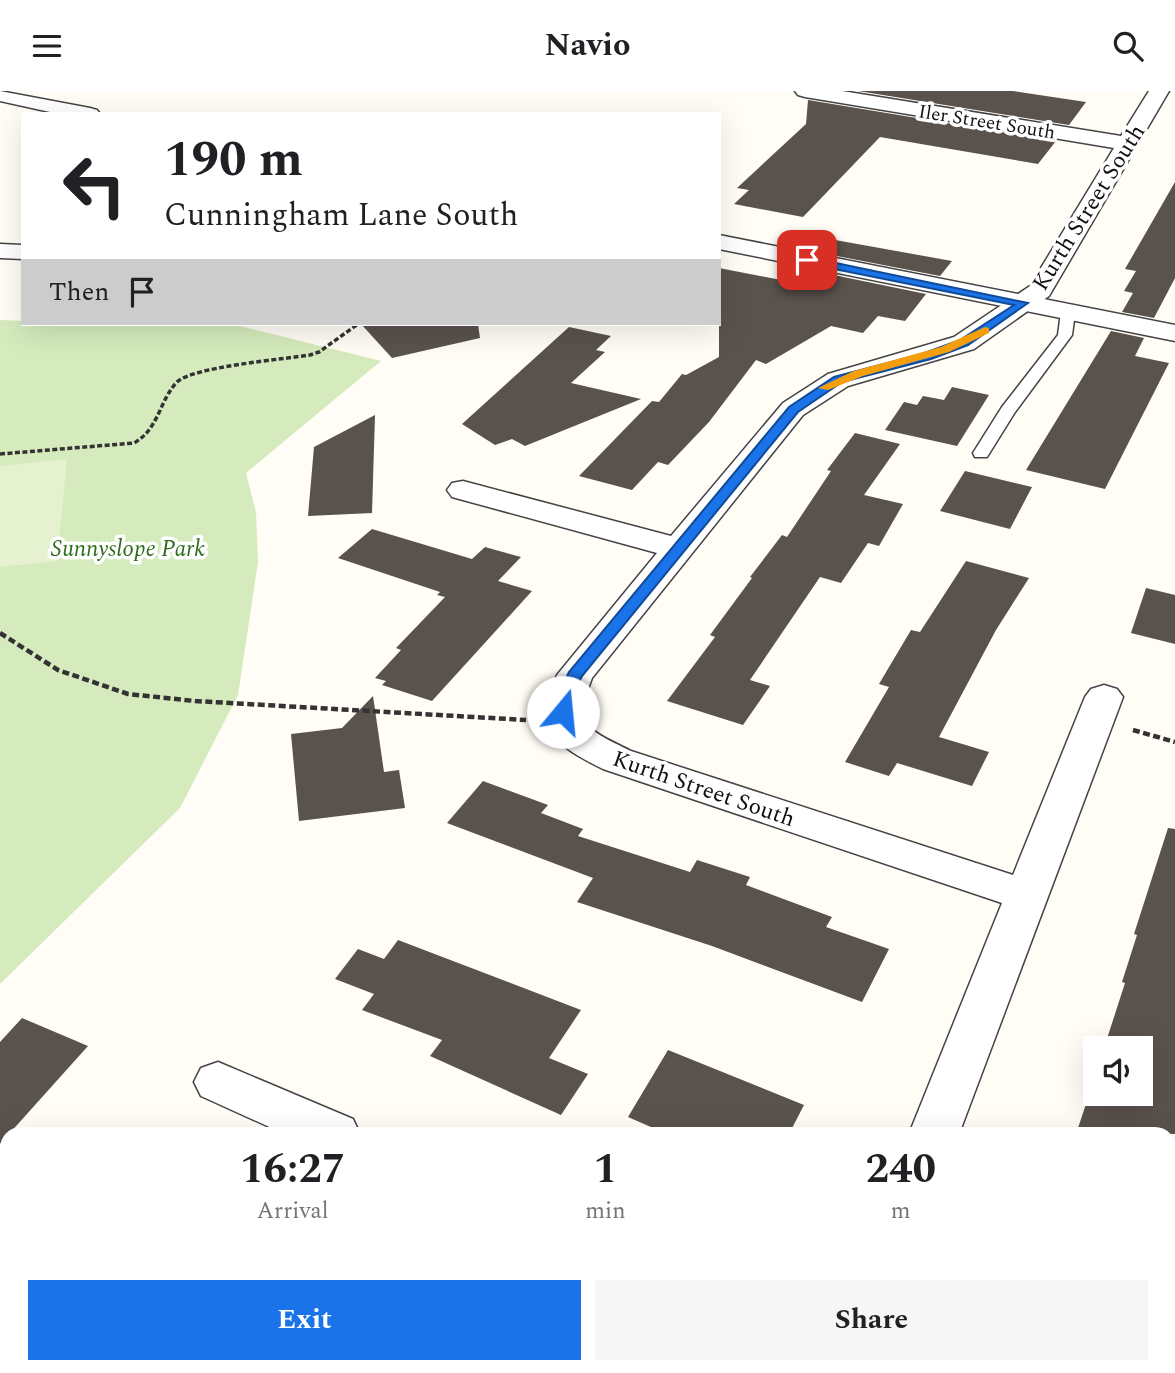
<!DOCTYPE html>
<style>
:root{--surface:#fff;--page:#f6f6f6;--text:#202124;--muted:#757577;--accent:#1a73e8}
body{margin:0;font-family:Spectral,serif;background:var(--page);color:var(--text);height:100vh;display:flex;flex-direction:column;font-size:26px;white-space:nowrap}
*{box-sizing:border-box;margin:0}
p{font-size:23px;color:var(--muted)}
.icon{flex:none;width:38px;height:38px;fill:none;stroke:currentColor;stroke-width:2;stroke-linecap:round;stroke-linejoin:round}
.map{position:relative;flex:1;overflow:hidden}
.sheet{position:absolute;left:0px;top:1036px;width:1176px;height:247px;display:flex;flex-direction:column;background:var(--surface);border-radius:21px 21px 0 0;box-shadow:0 7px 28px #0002}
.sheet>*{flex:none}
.banner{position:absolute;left:21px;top:21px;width:700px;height:214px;border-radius:0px;box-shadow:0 7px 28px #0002;background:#fff;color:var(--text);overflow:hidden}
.buttons{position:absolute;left:1083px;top:945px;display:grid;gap:14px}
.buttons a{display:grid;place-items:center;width:70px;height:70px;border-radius:0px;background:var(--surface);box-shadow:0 7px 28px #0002;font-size:35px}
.pin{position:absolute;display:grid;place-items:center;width:60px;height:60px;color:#fff;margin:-30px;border-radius:14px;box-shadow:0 4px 10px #0006}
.me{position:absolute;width:77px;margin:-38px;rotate:17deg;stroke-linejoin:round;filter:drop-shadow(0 0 5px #0008)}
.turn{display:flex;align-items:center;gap:24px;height:147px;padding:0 28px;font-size:32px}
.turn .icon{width:91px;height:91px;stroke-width:2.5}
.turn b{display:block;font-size:49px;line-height:60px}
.then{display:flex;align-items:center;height:66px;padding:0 28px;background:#0003;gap:14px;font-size:26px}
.eta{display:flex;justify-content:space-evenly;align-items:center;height:119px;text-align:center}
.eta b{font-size:42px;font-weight:700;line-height:49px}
.button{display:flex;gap:14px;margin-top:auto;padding:14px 28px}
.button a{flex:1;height:80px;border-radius:0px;background:var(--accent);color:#fff;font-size:28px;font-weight:700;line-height:80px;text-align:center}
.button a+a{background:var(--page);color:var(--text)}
header{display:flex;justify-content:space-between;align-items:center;height:91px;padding:0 28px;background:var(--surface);font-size:32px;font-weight:700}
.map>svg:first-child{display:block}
</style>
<header><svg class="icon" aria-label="menu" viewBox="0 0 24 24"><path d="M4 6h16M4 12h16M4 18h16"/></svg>Navio<svg class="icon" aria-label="search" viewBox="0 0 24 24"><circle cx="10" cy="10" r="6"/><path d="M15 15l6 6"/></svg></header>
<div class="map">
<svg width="1175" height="1282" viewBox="0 0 1175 1282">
<rect width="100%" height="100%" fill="#fffdf5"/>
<path fill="#d5ebbd" d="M 0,229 L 23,230 L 23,233 L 232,233 L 381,270 L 246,382 L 256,421 L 258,471 L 238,604 L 180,717 L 0,893 Z"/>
<path fill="#e6f2cf" d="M 67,368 L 57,470 L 0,476 L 0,375 Z"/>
<g fill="#5a524d">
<path d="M 858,0 L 1013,0 L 1086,11 L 1069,34 Z"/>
<path d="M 808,9 L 1056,50 L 1038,73 L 880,46 L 803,126 L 734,113 L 749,99 L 737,97 L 806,33 Z"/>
<path d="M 1175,91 L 1175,187 L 1154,227 L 1122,221 L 1133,202 L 1124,200 L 1136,180 L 1125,178 Z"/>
<path d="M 824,147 L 952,170 L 940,185 L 811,160 Z"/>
<path d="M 795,176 L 926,203 L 905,230 L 878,225 L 863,242 L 831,235 L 766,273 L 756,269 L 709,331 L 668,374 L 658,371 L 632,399 L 579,385 L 652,310 L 659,311 L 682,283 L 686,284 L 719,266 L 719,177 L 781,189 Z"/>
<path d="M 361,233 L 478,233 L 480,247 L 392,267 Z"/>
<path d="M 569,236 L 611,245 L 596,259 L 605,261 L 571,292 L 641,308 L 525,355 L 512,348 L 495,354 L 462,333 Z"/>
<path d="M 1111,240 L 1144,247 L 1135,265 L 1169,272 L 1105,398 L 1026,379 Z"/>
<path d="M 952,296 L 989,304 L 957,355 L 885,339 L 904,311 L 917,314 L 923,305 L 944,309 Z"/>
<path d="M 375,324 L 372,422 L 308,425 L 314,356 Z"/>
<path d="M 855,342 L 900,353 L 864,404 L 903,413 L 879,455 L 868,452 L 841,492 L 820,486 L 750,589 L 770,595 L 743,634 L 667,610 L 715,546 L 710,544 L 752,487 L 750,486 L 782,444 L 787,446 L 831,380 L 827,379 Z"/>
<path d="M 965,380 L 1032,396 L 1010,438 L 940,420 Z"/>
<path d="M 372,438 L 472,468 L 485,456 L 521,466 L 498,490 L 532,500 L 432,610 L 382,594 L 386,590 L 375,587 L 401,559 L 396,557 L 445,506 L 437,504 L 440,501 L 338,467 Z"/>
<path d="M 966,470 L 1029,487 L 996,539 L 939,646 L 989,661 L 972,695 L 897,672 L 889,685 L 845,671 L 889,596 L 879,593 L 911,539 L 920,541 Z"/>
<path d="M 1146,497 L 1175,504 L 1175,553 L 1131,542 Z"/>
<path d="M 373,605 L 384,681 L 399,679 L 405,717 L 299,730 L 291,643 L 342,637 Z"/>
<path d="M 483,690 L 548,714 L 541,722 L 583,738 L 578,745 L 690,781 L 697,769 L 750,786 L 746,794 L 832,826 L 826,836 L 889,858 L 862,911 L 712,855 L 577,811 L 593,787 L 447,732 Z"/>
<path d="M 1168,737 L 1175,738 L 1175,1043 L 1076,1043 L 1096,983 L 1096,1003 L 1141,1003 L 1141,957 L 1104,957 L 1125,892 L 1122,891 L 1137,844 L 1134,843 Z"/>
<path d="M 398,849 L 581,919 L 549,967 L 588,983 L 561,1024 L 430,965 L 442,949 L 362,919 L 374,903 L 335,888 L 358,858 L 384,868 Z"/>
<path d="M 22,927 L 88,955 L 0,1053 L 0,951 Z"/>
<path d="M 668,959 L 804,1014 L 789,1043 L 667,1043 L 628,1026 Z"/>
</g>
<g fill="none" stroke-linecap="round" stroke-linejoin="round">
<g stroke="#444" stroke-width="3">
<path id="service" d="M 1068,217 L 1075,221 L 1072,244 L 1015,321 L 987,366 L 975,366 L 973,362 L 1002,316 L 1058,244 L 1061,221 Z"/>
</g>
<g stroke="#444" stroke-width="3">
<g id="minor">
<path d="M 795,0 L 842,0 L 1121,45 L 1149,0 L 1169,0 L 1049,205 L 974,258 L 848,295 L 803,324 L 592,587 C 573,636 589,639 631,660 L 1013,784 L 1085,606 L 1091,598 L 1104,594 L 1117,598 L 1123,606 L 959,1043 L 909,1043 L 1002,812 L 603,678 C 555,654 533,640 557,584 L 657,462 L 452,406 L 447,399 L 452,392 L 463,390 L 671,445 L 783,312 L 828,283 L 954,246 L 1030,195 L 1114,57 L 805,6 L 798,4 Z"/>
<path d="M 0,153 L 23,154 L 23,168 L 0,167 Z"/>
<path d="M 218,971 L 353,1028 L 360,1043 L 285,1043 L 201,1005 L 194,991 L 201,977 Z"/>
</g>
</g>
<g stroke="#444" stroke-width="3">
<g id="tertiary">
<path d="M 0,0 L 90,17 L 97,19 L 100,23 L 59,23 L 0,10 Z"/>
<path d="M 719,144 L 1175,234 L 1175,250 L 719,158 Z"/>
</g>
</g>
<path stroke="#333" stroke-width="3.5" stroke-dasharray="5 2.5" stroke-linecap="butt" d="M 0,363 L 134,352 C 159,338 159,310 177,291 C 192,276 285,268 310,264 L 319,261 L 358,233"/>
<g stroke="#333" stroke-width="4.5" stroke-dasharray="7 3.5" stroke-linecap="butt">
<path d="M 0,542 L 58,579 L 128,603 L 195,610 L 526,629"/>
<path d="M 1133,639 L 1175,651"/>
</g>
<use href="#service" fill="#fff" fill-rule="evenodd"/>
<use href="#minor" fill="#fff" fill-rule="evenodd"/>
<use href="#tertiary" fill="#fff" fill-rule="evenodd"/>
</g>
<path fill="#1a73e8" stroke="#114b97" stroke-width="2" d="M 807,166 L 1028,212 L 968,254 L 931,268 L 842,291 L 798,321 L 582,585 L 571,608 L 568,625 L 557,625 L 556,608 L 569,581 L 789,316 L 834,286 L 922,263 L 960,249 L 1014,214 L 804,172 L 804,167 Z"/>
<path fill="#f59e0b" d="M 985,236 L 989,237 L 989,242 L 949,261 L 863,285 L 828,299 L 818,297 L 854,280 L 941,256 Z"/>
<g text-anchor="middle" stroke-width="7" stroke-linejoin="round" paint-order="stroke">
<g font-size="19" fill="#111" stroke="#fff">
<text transform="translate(987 30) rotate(9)" y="7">Iler Street South</text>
</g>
<g font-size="23" fill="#111" stroke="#fff">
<text transform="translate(1088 116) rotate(-58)" y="8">Kurth Street South</text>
<text transform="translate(704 697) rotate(19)" y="8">Kurth Street South</text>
</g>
<g font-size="23" font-style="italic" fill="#2f6b1f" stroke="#fff">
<text x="128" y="465">Sunnyslope Park</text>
</g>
</g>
</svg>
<div class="buttons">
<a><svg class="icon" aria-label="sound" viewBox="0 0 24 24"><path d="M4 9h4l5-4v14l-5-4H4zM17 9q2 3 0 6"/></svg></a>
</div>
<div class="pin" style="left:807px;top:169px;background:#d93025"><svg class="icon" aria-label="arrive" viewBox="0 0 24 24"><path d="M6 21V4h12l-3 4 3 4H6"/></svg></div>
<svg class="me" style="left:563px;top:621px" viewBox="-20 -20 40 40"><circle r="19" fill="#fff"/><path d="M0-13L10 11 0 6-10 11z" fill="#1a73e8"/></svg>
<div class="banner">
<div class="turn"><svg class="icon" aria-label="left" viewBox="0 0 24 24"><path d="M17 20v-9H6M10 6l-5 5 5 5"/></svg><div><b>190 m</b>Cunningham Lane South</div></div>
<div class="then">Then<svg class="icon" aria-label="arrive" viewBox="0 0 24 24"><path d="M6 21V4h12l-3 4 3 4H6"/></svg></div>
</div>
<section class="sheet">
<div class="eta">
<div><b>16:27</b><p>Arrival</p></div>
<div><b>1</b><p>min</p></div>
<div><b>240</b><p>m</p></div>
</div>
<div class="button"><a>Exit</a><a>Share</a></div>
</section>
</div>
